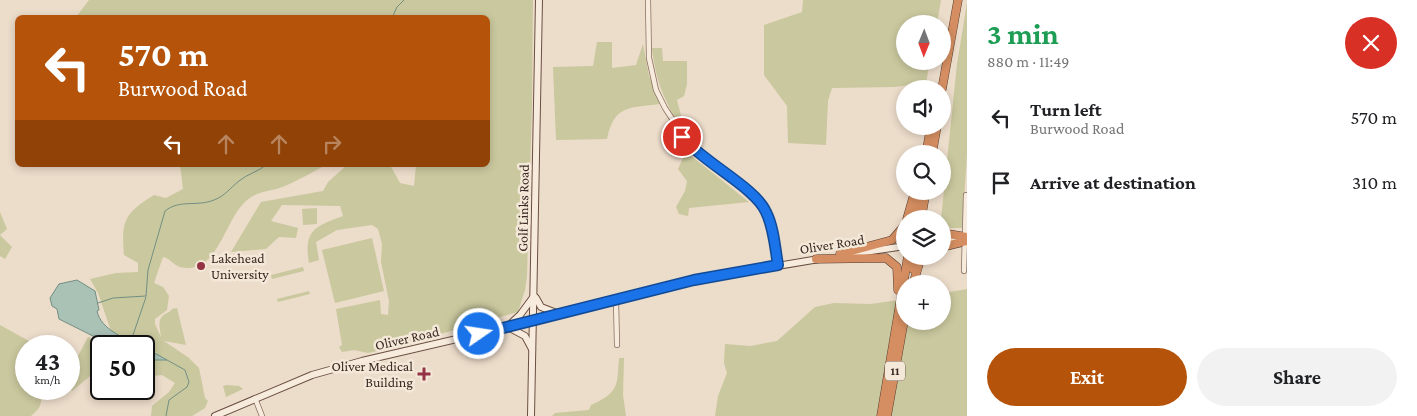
<!DOCTYPE html>
<meta charset="utf-8">
<style>
:root{--surface:#fff;--page:#f2f2f2;--text:#202124;--muted:#757577;--accent:#b45309}
body{margin:0;font-family:"Crimson Pro",serif;background:var(--page);color:var(--text);height:100vh;display:flex;flex-direction:column;font-size:19px;white-space:nowrap}
*{box-sizing:border-box;margin:0}
p{font-size:16px;color:var(--muted)}
.icon{flex:none;width:28px;height:28px;fill:none;stroke:currentColor;stroke-width:2;stroke-linecap:round;stroke-linejoin:round}
.map{position:relative;flex:1;overflow:hidden}
.sheet{display:flex;flex-direction:column;background:var(--surface);width:450px}
.sheet>*{flex:none}
.guide{position:absolute;left:15px;top:15px;width:475px;height:152px;border-radius:8px;box-shadow:0 2px 8px #0003;background:#b45309;color:#fff;overflow:hidden}
.needle{width:32px;rotate:181deg}
.fabs{position:absolute;left:896px;top:15px;display:grid;gap:10px}
.fabs a{display:grid;place-items:center;width:55px;height:55px;border-radius:50%;background:var(--surface);box-shadow:0 2px 8px #0003;font-size:25px}
.speed{position:absolute;left:15px;top:335px;display:flex;gap:10px;font-size:25px;font-weight:700;text-align:center}
.speed>*{display:grid;place-content:center;width:65px;height:65px;border-radius:50%;background:var(--surface);box-shadow:0 2px 8px #0003;line-height:1}
.speed small{font-size:12px;font-weight:400}
.speed .limit{border:2px solid #111;border-radius:8px;background:#fff;color:#111}
.pin{position:absolute;display:grid;place-items:center;width:42px;height:42px;color:#fff;margin:-21px;border:2px solid #fff;border-radius:50%;box-shadow:0 1px 5px #0007}
.me{position:absolute;width:55px;margin:-28px;rotate:77deg;stroke-linejoin:round;filter:drop-shadow(0 0 4px #0008)}
.turn{display:flex;align-items:center;gap:18px;height:105px;padding:0 20px;font-size:22px}
.turn .icon{width:65px;height:65px;stroke-width:2.5}
.turn b{display:block;font-size:35px;line-height:42px}
.lanes{display:flex;align-items:center;height:48px;padding:0 20px;background:#0003;justify-content:center;gap:25px;direction:ltr}
.lanes .off{opacity:.35}
.round{display:grid;place-items:center;flex:none;width:52px;height:52px;border-radius:26px;background:var(--page)}
.summary{display:flex;align-items:center;justify-content:space-between;height:85px;padding:0 20px}
h1{font-size:30px;font-weight:700;line-height:38px;color:#1e9e55}
.cta{display:flex;gap:10px;margin-top:auto;padding:10px 20px}
.cta a{flex:1;height:58px;border-radius:30px;background:var(--accent);color:#fff;font-size:20px;font-weight:700;line-height:58px;text-align:center}
.cta a+a{background:var(--page);color:var(--text)}
ul{padding:0;list-style:none}
li{display:flex;align-items:center;gap:15px;height:65px;padding:0 20px}
li div{flex:1}
li b{display:block;font-size:19px}
li em{font-style:normal}
main{display:flex;flex:1;min-height:0}
.map>svg:first-child{display:block}
</style>
<main>
<div class="map">
<svg width="967" height="416" viewBox="0 0 967 416">
<rect width="100%" height="100%" fill="#ecdcca"/>
<g fill="#cac89e">
<path d="M 89,0 L 533,0 L 532,104 L 527,276 L 525,290 L 518,312 L 391,348 L 368,353 L 354,350 L 342,352 L 339,347 L 342,345 L 336,309 L 380,300 L 381,314 L 388,315 L 389,301 L 381,262 L 382,244 L 378,229 L 372,225 L 337,230 L 316,242 L 319,260 L 309,263 C 303,230 316,226 343,216 L 340,206 L 282,205 L 271,221 L 298,228 L 296,238 L 279,237 L 266,249 L 231,252 L 261,202 L 323,191 L 328,182 L 347,165 L 390,165 L 400,183 L 414,186 L 416,165 L 488,165 L 488,18 L 76,17 Z"/>
<path d="M 803,0 L 941,0 L 937,24 L 905,24 L 905,61 L 930,61 L 925,89 L 914,89 L 911,85 L 894,87 L 832,88 L 828,101 L 826,145 L 788,143 L 787,106 L 764,75 L 764,25 L 802,12 Z"/>
<path d="M 967,3 L 967,155 L 962,228 L 943,228 L 941,219 L 957,64 Z"/>
<path d="M 597,42 L 612,42 L 612,68 L 636,65 L 643,44 L 649,76 L 660,104 C 629,108 614,105 607,139 L 556,140 L 553,67 L 593,66 Z"/>
<path d="M 652,48 L 662,48 L 663,61 L 687,61 L 687,84 L 684,96 L 677,100 L 684,127 L 682,131 C 665,100 656,84 652,48 Z"/>
<path d="M 685,154 L 690,155 L 749,202 L 689,208 L 688,216 L 679,214 L 676,207 L 685,191 L 687,181 L 678,169 Z"/>
<path d="M 180,165 L 326,165 C 312,172 299,180 285,186 C 271,192 258,190 246,201 C 224,220 218,276 180,267 C 173,265 170,258 163,257 L 154,283 L 163,287 L 169,296 L 167,310 L 155,319 L 155,324 L 161,337 C 160,327 156,318 167,313 C 172,311 171,308 177,308 L 186,345 L 164,341 L 189,358 L 199,368 L 205,398 L 208,401 L 205,408 L 192,416 L 151,416 L 152,406 L 169,392 L 175,383 L 162,375 L 152,376 L 144,373 L 144,359 L 157,353 L 111,331 L 98,293 L 90,279 L 116,273 L 138,272 L 138,263 L 124,255 C 121,220 125,213 154,195 L 166,198 L 183,189 Z"/>
<path d="M 317,208 L 317,224 L 303,225 L 302,209 Z"/>
<path d="M 0,212 L 7,229 L 0,235 L 12,247 L 5,259 L 0,256 Z"/>
<path d="M 372,238 L 384,291 L 335,303 L 322,250 Z"/>
<path d="M 303,267 L 304,271 L 272,279 L 271,275 Z"/>
<path d="M 967,289 L 967,416 L 715,416 L 718,396 L 727,373 L 724,363 L 725,344 L 750,346 L 777,341 L 815,307 L 834,303 L 871,304 L 905,299 L 905,321 L 942,321 L 943,293 Z"/>
<path d="M 309,291 L 310,294 L 278,302 L 277,299 Z"/>
<path d="M 0,325 L 38,346 L 26,346 L 26,389 L 39,389 C 43,402 42,407 31,416 L 0,416 Z"/>
<path d="M 88,337 L 104,346 L 101,346 L 101,367 L 72,391 L 69,389 L 69,373 Z"/>
<path d="M 619,358 L 624,358 L 623,395 L 626,416 L 552,416 L 555,413 L 589,410 L 591,405 C 619,392 617,387 619,358 Z"/>
<path d="M 226,385 L 239,386 L 243,389 L 226,397 L 223,386 Z"/>
</g>
<g fill="#aac1b6" stroke="#718f83">
<path d="M 77,280 L 95,291 L 99,310 L 97,311 C 101,330 126,339 142,346 L 113,346 L 59,319 L 57,309 L 52,306 L 50,298 L 59,284 Z"/>
<path d="M 144,347 L 167,360 L 144,360 Z"/>
</g>
<g fill="none" stroke-linecap="round" stroke-linejoin="round">
<g stroke="#718f83" stroke-width="1">
<path d="M 392,18 L 397,7 L 404,0"/>
<path d="M 98,303 L 113,298 L 146,296 L 148,270 L 165,211 C 180,199 197,207 214,200 C 225,196 230,188 239,181 C 247,174 258,172 266,165"/>
<path d="M 131,341 L 146,297"/>
<path d="M 166,416 L 169,400 L 187,387 L 189,382 L 185,370 L 167,360"/>
</g>
<g stroke="#886e5f" stroke-width="6">
<g id="street">
<path d="M 648,0 L 649,58 L 656,90 L 665,108 L 692,149 L 761,203 L 770,222 L 778,265"/>
<path d="M 964,271 L 966,195"/>
<path d="M 616,300 L 617,345"/>
<path d="M 255,398 L 262,416"/>
</g>
</g>
<g stroke="#6a4f42" stroke-width="8">
<g id="secondary">
<path d="M 942,242 L 961,239"/>
<path d="M 851,254 L 905,246"/>
<path d="M 536,298 L 541,307 L 559,314"/>
<path d="M 508,326 L 520,315 L 534,296"/>
<path d="M 508,327 L 525,336 L 532,349"/>
<path d="M 215,416 L 312,375 L 362,361 L 543,319 L 694,280 L 819,259"/>
<path d="M 531,416 L 539,0"/>
</g>
</g>
<g stroke="#563d33" stroke-width="9">
<g id="highway">
<path d="M 942,89 L 958,0"/>
<path d="M 926,154 L 931,126"/>
<path d="M 932,154 L 937,126"/>
<path d="M 907,219 L 915,191"/>
<path d="M 915,219 L 919,193"/>
<path d="M 921,219 L 926,191"/>
<path d="M 942,233 L 967,237"/>
<path d="M 942,247 L 967,241"/>
<path d="M 840,254 L 892,240 L 905,225"/>
<path d="M 816,259 L 886,258 L 897,267 L 898,290"/>
<path d="M 913,269 L 915,256"/>
<path d="M 913,284 L 919,264 L 923,256"/>
<path d="M 881,416 L 908,256"/>
<path d="M 887,416 L 905,315"/>
</g>
</g>
<use href="#street" stroke="#f7ebdd" stroke-width="4.5"/>
<use href="#secondary" stroke="#f7ebdd" stroke-width="6"/>
<use href="#highway" stroke="#d58e61" stroke-width="8"/>
</g>
<g fill="none" stroke-linecap="round" stroke-linejoin="round">
<g stroke="#114b97" stroke-width="12">
<path id="route" d="M 479,334 L 694,280 L 778,265 C 775,248 774,228 766,212 C 756,188 703,162 682,137"/>
</g>
<use href="#route" stroke="#1a73e8" stroke-width="9"/>
</g>
<g fill="#933344" stroke="#f4e8d9" stroke-width="2">
<circle cx="201" cy="266" r="5"/>
<path d="M421.5 366.5h5v5h5v5h-5v5h-5v-5h-5v-5h5z"/>
</g>
<g text-anchor="middle" stroke-width="5" stroke-linejoin="round" paint-order="stroke">
<rect fill="#f4e8d9" stroke="#726259" stroke-width="1" x="885" y="361.5" width="20" height="19" rx="4"/>
<g font-size="12" font-weight="bold" fill="#3a2922">
<text x="895" y="375">11</text>
</g>
<g font-size="14" fill="#3a2922" stroke="#f4e8d9">
<text transform="translate(523 208) rotate(-89)" y="5">Golf Links Road</text>
<text transform="translate(832 244) rotate(-9)" y="5">Oliver Road</text>
<text transform="translate(407 338) rotate(-13)" y="5">Oliver Road</text>
</g>
<g font-size="14" fill="#3a2922" stroke="#f4e8d9" text-anchor="start">
<text x="211" y="263">Lakehead<tspan x="211" dy="16">University</tspan></text>
<text x="413" y="371" text-anchor="end">Oliver Medical<tspan x="413" dy="16">Building</tspan></text>
</g>
</g>
</svg>
<div class="fabs">
<a><svg class="needle" viewBox="-14 -14 28 28"><path d="M0-13l5 13h-10z" fill="#e53935"/><path d="M0 13l5-13h-10z" fill="#757577"/></svg></a>
<a><svg class="icon" aria-label="sound" viewBox="0 0 24 24"><path d="M4 9h4l5-4v14l-5-4H4zM17 9q2 3 0 6"/></svg></a>
<a><svg class="icon" aria-label="search" viewBox="0 0 24 24"><circle cx="10" cy="10" r="6"/><path d="M15 15l6 6"/></svg></a>
<a><svg class="icon" aria-label="layers" viewBox="0 0 24 24"><path d="M12 4l9 5-9 5-9-5zM3 14l9 5 9-5"/></svg></a>
<a>+</a>
</div>
<div class="speed"><div>43<small>km/h</small></div><div class="limit">50</div></div>
<div class="pin" style="left:682px;top:137px;background:#d93025"><svg class="icon" aria-label="arrive" viewBox="0 0 24 24"><path d="M6 21V4h12l-3 4 3 4H6"/></svg></div>
<svg class="me" style="left:479px;top:334px" viewBox="-20 -20 40 40"><circle r="17" fill="#1a73e8" stroke="#fff" stroke-width="3"/><path d="M0-11L8 9 0 5-8 9z" fill="#fff"/></svg>
<div class="guide">
<div class="turn"><svg class="icon" aria-label="left" viewBox="0 0 24 24"><path d="M17 20v-9H6M10 6l-5 5 5 5"/></svg><div><b>570 m</b>Burwood Road</div></div>
<div class="lanes"><svg class="icon" aria-label="left" viewBox="0 0 24 24"><path d="M17 20v-9H6M10 6l-5 5 5 5"/></svg><svg class="icon off" aria-label="ahead" viewBox="0 0 24 24"><path d="M12 20V5M6 11l6-6 6 6"/></svg><svg class="icon off" aria-label="ahead" viewBox="0 0 24 24"><path d="M12 20V5M6 11l6-6 6 6"/></svg><svg class="icon off" aria-label="right" viewBox="0 0 24 24"><path d="M7 20v-9h11M14 6l5 5-5 5"/></svg></div>
</div>
</div>
<section class="sheet">
<div class="summary"><div><h1>3 min</h1><p>880 m · 11:49</p></div><a class="round" style="background:#d93025;color:#fff"><svg class="icon" aria-label="close" viewBox="0 0 24 24"><path d="M6 6l12 12M18 6L6 18"/></svg></a></div>
<ul>
<li><svg class="icon" aria-label="left" viewBox="0 0 24 24"><path d="M17 20v-9H6M10 6l-5 5 5 5"/></svg><div><b>Turn left</b><p>Burwood Road</p></div><em>570 m</em></li>
<li><svg class="icon" aria-label="arrive" viewBox="0 0 24 24"><path d="M6 21V4h12l-3 4 3 4H6"/></svg><div><b>Arrive at destination</b></div><em>310 m</em></li>
</ul>
<div class="cta"><a>Exit</a><a>Share</a></div>
</section>
</main>
